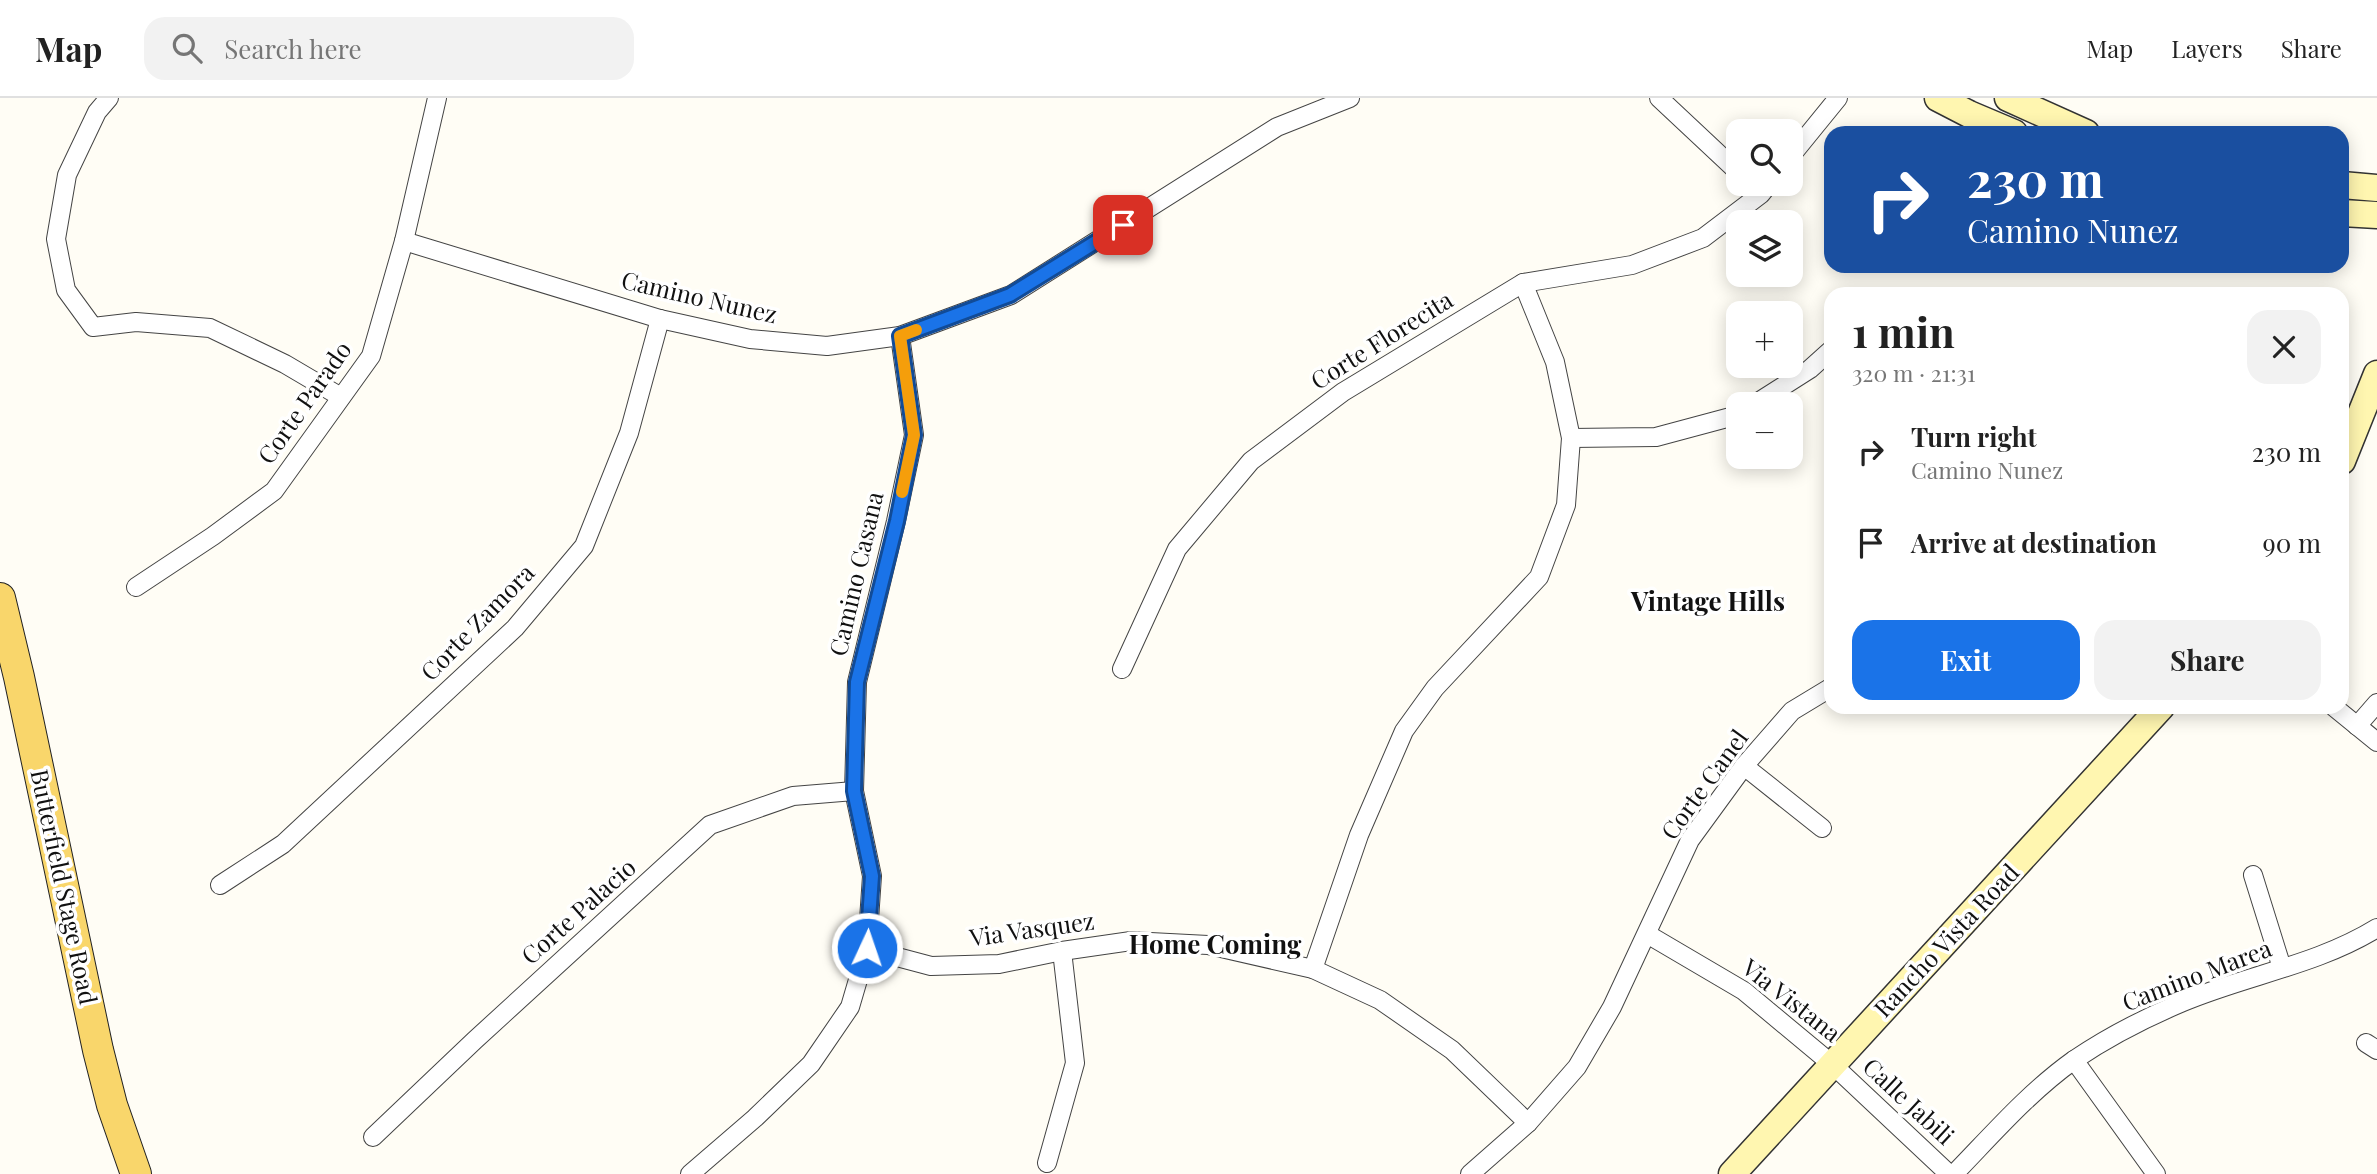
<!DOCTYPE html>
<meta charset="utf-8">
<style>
:root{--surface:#fff;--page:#f2f2f2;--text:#222;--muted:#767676;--line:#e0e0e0;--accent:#1a73e8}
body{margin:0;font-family:"Playfair Display",serif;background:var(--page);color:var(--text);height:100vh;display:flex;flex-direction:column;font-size:26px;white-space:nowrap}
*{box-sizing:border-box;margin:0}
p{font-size:23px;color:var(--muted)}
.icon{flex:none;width:38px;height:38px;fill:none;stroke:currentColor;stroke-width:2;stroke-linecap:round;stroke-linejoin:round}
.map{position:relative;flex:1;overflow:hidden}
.panel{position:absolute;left:1824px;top:189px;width:525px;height:427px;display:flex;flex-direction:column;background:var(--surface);border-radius:21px;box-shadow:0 4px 18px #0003}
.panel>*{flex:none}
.hud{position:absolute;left:1824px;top:28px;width:525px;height:147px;border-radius:21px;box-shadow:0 4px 18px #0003;background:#1a4fa0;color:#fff;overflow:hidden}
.fabs{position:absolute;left:1726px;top:21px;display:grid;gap:14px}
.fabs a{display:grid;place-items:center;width:77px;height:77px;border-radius:14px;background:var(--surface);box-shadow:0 4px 18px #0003;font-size:35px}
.pin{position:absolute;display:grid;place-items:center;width:60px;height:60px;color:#fff;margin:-30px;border-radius:14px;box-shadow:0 4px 10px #0006}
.me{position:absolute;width:77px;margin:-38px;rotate:3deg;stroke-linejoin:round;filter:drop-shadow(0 0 5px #0008)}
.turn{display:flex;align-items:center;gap:24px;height:147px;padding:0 28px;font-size:32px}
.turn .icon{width:91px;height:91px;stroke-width:2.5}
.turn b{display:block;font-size:49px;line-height:60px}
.round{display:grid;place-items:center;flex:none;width:74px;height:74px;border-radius:21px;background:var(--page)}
.head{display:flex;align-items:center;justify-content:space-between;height:119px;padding:0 28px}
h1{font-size:42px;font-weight:700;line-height:52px}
.cta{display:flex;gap:14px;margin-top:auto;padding:14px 28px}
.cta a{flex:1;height:80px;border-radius:21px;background:var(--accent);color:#fff;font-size:28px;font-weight:700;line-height:80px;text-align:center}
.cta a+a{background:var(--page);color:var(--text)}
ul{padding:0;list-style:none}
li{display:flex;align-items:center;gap:21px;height:91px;padding:0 28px}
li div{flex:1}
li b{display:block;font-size:26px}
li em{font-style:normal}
header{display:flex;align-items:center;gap:42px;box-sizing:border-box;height:98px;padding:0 35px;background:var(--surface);border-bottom:2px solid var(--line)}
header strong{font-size:33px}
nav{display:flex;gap:38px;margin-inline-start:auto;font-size:24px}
.search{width:490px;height:63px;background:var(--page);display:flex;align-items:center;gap:18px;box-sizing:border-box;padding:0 24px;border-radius:21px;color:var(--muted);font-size:26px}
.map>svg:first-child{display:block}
</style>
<header>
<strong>Map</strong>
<div class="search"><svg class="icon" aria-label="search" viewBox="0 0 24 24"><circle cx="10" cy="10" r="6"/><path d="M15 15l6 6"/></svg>Search here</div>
<nav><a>Map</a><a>Layers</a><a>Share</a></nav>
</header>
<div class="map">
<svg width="2377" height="1076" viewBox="0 0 2377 1076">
<rect width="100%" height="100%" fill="#fffdf5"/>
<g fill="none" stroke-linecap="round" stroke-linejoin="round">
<g stroke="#444" stroke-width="20">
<g id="minor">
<path d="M 109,0 L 97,14 L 67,77 L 56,141 L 66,192 L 93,229 L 136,224 L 210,230 L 285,266 L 341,299"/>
<path d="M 1659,0 L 1738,74"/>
<path d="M 1790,59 L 1838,0"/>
<path d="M 404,143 L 660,221 L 750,241 L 827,248 L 900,238 L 1011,197 L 1277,29 L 1350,0"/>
<path d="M 1755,306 L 1810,271 L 1830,253"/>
<path d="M 1571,340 L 1656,339 L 1738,317"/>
<path d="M 136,489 L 213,438 L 274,393 L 371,258 L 404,143 L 437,0"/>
<path d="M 1122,571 L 1177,451 L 1251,363 L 1343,294 L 1523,185 L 1632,167 L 1703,140 L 1761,96 L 1769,86"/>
<path d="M 2334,609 L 2377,644"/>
<path d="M 2357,628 L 2377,605"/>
<path d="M 1744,668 L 1822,730"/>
<path d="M 2253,777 L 2282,870"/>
<path d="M 220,787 L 283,746 L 515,530 L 584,448 L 629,335 L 660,221"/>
<path d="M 1647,836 L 1744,893 L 1833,967 L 1949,1076"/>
<path d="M 867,851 L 931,868 L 999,866 L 1062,853 L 1131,843 L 1208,847 L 1313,871 L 1380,902 L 1452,952 L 1528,1025"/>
<path d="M 1313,871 L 1359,737 L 1404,633 L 1435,590 L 1539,479 L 1566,407 L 1571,340 L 1555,264 L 1523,185"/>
<path d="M 2366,945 L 2377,952"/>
<path d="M 2074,962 L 2156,1076"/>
<path d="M 373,1039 L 475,942 L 710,727 L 793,698 L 854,693"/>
<path d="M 1047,1065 L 1075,965 L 1062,853"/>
<path d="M 690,1076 L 755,1020 L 811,966 L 850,909 L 867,851 L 872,778 L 854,693 L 857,584 L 896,423 L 914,337 L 900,238"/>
<path d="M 1470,1076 L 1528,1025 L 1577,969 L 1612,909 L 1690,742 L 1744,668 L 1792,613 L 1830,590"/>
<path d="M 1954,1076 C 1992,1037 2029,994 2074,962 C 2108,939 2145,920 2183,904 C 2247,877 2317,867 2377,830"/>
</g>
</g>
<g stroke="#333" stroke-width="29">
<g id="secondary">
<path d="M 1938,0 L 1969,16 L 2014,35"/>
<path d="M 2008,0 L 2086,35"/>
<path d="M 2342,87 L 2377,90"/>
<path d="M 2342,115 L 2377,117"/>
<path d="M 2342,363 L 2377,276"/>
<path d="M 1732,1076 L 2161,609"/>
</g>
</g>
<g stroke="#222" stroke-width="32">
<path id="primary" d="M 0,500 L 19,579 L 98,952 L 112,1007 L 136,1076"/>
</g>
<use href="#minor" stroke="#fff" stroke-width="18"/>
<use href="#secondary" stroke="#fff6b0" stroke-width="26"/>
<use href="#primary" stroke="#f9d66b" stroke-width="30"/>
</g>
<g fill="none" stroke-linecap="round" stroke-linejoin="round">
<g stroke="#114b97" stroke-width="18">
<path id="route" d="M 867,850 L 872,778 L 854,693 L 857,584 L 897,423 L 914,337 L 900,238 L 1010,197 L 1123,127"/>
</g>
<use href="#route" stroke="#1a73e8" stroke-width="12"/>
<path stroke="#f59e0b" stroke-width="12" d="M 902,394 L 914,337 L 900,238 L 916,232"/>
</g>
<g text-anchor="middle" stroke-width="7" stroke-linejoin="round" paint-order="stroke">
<g font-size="24" fill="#111" stroke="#fff">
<text transform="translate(699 200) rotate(13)" y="8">Camino Nunez</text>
<text transform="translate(1382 243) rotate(-32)" y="8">Corte Florecita</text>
<text transform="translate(305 305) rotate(-55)" y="8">Corte Parado</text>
<text transform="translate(857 476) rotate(-77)" y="8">Camino Casana</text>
<text transform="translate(478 525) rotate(-46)" y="8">Corte Zamora</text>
<text transform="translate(1705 687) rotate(-54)" y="8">Corte Canel</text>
<text transform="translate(63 789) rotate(78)" y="8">Butterfield Stage Road</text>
<text transform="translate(579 814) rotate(-42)" y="8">Corte Palacio</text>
<text transform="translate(1032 832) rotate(-8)" y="8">Via Vasquez</text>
<text transform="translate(1947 843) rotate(-47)" y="8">Rancho Vista Road</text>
<text transform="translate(2197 878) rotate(-21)" y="8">Camino Marea</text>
<text transform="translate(1791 903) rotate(38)" y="8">Via Vistana</text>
<text transform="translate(1908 1004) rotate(43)" y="8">Calle Jabili</text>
</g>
<g font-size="26" font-weight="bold" fill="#111" stroke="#fff">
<text x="1708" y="513">Vintage Hills</text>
<text x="1215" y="856">Home Coming</text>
</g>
</g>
</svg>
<div class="fabs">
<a><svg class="icon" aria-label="search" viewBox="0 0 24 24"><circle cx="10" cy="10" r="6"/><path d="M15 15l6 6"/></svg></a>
<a><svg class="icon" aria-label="layers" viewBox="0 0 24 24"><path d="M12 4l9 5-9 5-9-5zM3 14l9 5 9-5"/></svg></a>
<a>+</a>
<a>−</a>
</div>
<div class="pin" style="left:1123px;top:127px;background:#d93025"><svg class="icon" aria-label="arrive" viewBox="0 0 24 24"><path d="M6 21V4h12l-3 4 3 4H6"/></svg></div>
<svg class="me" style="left:867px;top:850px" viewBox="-20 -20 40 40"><circle r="17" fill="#1a73e8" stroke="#fff" stroke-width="3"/><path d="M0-11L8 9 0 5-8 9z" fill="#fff"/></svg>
<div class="hud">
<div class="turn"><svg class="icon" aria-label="right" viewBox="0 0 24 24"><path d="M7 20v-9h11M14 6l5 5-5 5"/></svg><div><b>230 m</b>Camino Nunez</div></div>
</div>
<section class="panel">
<div class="head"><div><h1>1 min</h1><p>320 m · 21:31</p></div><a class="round"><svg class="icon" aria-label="close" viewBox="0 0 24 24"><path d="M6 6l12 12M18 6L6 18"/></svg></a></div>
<ul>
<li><svg class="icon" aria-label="right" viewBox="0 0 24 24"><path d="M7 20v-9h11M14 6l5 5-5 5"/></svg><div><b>Turn right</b><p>Camino Nunez</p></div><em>230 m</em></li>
<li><svg class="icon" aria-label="arrive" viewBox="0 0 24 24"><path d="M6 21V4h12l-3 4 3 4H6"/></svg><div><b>Arrive at destination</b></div><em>90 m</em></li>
</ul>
<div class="cta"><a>Exit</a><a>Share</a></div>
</section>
</div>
